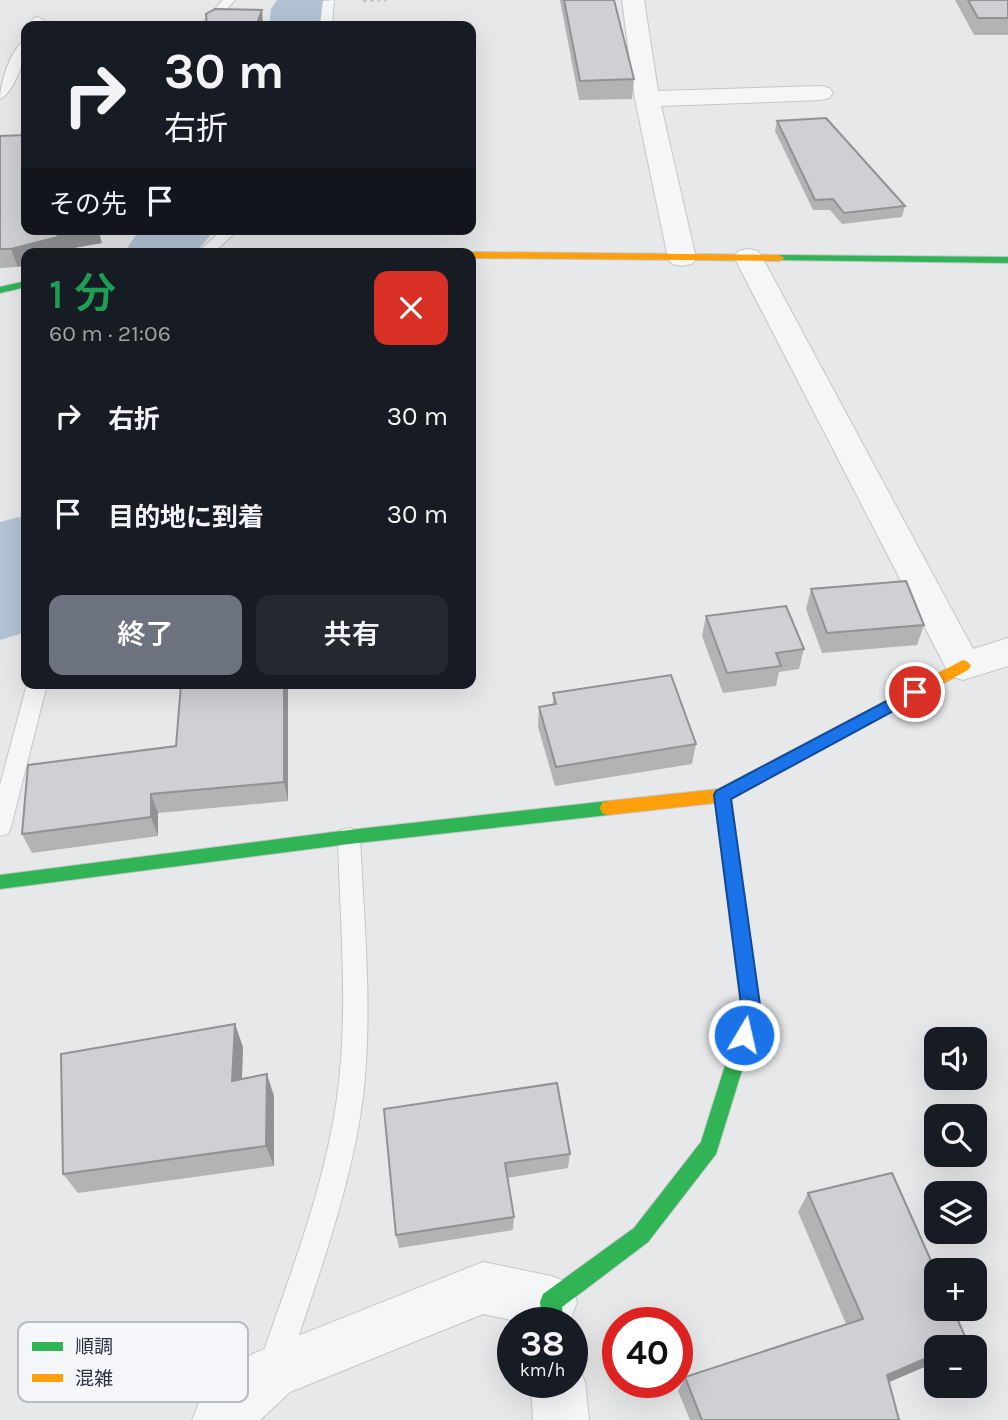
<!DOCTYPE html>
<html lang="ja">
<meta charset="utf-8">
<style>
:root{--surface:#171b24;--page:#242831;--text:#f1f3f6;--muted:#9ea1a6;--accent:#6c737f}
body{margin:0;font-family:Karla,"Noto Sans JP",sans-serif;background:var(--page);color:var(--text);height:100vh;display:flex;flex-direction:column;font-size:26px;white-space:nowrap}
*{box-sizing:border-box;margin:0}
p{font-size:23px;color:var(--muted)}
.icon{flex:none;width:38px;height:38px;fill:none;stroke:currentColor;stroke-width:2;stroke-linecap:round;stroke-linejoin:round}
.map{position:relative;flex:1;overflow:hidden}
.details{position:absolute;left:21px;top:248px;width:455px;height:441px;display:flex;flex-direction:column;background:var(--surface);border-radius:14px;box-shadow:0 7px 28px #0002}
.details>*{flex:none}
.guide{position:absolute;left:21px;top:21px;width:455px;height:214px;border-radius:14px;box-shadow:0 7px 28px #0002;background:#171b24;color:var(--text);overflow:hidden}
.buttons{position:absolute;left:924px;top:1027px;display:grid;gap:14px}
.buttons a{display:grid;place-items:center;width:63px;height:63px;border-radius:14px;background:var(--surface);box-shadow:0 7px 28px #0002;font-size:35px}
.speed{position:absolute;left:497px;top:1307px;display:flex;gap:14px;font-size:35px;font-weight:700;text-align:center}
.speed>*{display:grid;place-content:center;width:91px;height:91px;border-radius:50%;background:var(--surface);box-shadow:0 7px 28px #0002;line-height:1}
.speed small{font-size:18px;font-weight:400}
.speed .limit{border:10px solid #d22;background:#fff;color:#111}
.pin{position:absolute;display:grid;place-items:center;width:60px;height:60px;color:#fff;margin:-30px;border:4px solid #fff;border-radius:50%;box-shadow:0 2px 7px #0007}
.me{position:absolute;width:77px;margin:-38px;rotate:9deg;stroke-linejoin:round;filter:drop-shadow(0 0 5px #0008)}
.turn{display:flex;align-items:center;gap:24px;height:147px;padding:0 28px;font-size:32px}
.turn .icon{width:91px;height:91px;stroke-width:2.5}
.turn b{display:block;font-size:49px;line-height:60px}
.then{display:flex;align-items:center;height:66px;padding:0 28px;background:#0003;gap:14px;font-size:26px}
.round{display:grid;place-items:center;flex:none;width:74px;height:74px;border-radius:14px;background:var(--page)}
.summary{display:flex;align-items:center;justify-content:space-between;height:119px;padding:0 28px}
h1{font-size:42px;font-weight:600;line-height:52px;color:#1e9e55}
.cta{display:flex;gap:14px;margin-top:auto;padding:14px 28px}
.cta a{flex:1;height:80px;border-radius:14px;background:var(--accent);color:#fff;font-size:28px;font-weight:600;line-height:80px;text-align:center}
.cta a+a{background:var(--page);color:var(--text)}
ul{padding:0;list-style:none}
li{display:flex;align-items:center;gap:21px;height:98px;padding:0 28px}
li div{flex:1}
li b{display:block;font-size:26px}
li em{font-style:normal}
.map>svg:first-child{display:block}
</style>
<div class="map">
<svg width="1008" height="1420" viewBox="0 0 1008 1420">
<rect width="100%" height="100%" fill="#e6e8ea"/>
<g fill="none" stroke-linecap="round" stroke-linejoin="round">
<g fill="#b4c4d5" fill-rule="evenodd">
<path d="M 277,0 L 333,0 L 327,9 L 327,26 L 269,26 L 271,9 Z"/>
<path d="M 140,229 L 215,229 L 195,254 L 123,254 Z"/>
<path d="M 26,515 L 26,632 L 0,640 L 0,522 Z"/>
</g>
<g stroke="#c4c6c8" stroke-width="2">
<g id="lane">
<path d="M 223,0 L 235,0 L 212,26 L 200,26 Z"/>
<path d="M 334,0 L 332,26 L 320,26 L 323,1 Z"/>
<path d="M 38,17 L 44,21 L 41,26 L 29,26 L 34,18 Z"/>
<path d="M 26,40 C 27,55 14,93 0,99 C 0,83 11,47 26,40 Z"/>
<path d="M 223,229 L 239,229 L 212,254 L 196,254 Z"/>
<path d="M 27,684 L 47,684 L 11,827 L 8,834 L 0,836 L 0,785 Z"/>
<path d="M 349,828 L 357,830 L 360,837 C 364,923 373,1011 363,1097 C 351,1190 317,1279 288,1368 L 283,1378 L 273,1383 L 263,1378 L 258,1368 C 288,1279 324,1191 337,1098 C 349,1012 340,923 338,837 L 341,830 Z"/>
</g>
</g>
<g stroke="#c4c6c8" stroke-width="2">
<g id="street">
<path d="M 622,0 L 644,0 L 658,91 L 821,86 L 829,88 L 833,93 L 829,98 L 821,100 L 661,106 L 696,258 L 692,264 L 682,266 L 672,264 L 668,258 L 635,99 Z"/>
<path d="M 748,249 L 758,251 L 762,257 L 973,649 L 1008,638 L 1008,666 L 963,680 L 950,676 L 734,257 L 738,251 Z"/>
<path d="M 483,1262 L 551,1276 L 570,1283 L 577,1302 L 570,1321 L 526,1323 L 483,1314 L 290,1392 L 260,1420 L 192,1420 L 200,1400 L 252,1354 Z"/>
<path d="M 572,1361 L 577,1363 L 585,1382 L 589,1420 L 533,1420 L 531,1382 L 572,1382 Z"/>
</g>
</g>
<g stroke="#c4c6c8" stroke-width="2">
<g id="fast">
<path d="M 300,251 L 403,251 L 408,254 L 295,254 Z"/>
<path d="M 779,255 L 1008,257 L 1008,263 L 775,260 L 775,256 Z"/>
<path d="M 26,281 L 26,287 L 0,293 L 0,287 Z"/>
<path d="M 608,801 L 614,803 L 616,808 L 614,813 L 608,815 L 349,844 L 0,889 L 0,875 L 349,830 Z"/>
<path d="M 744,952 L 750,954 L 753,960 L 760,1012 L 716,1154 L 648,1242 L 562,1307 L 564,1323 L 542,1323 L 540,1302 L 543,1294 L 634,1228 L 701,1142 L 742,1012 L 735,960 L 738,954 Z"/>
</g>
</g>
<g stroke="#c4c6c8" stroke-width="2">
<g id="slow">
<path d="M 471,252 L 779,255 L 785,258 L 779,261 L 471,258 L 471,254 L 466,254 Z"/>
<path d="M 963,660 L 968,662 L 971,666 L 968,670 L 731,798 L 753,960 L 750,966 L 744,968 L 738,966 L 735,960 L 715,803 L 608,815 L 602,813 L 600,808 L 602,803 L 608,801 L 719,789 Z"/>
</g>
</g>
<path stroke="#c5c6ca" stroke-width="2.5" stroke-dasharray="3.5 3.5" stroke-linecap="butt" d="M 363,1 L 387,0"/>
<use href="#lane" fill="#f5f6f7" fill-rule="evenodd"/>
<use href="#street" fill="#f5f6f7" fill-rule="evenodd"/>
<use href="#fast" fill="#30b455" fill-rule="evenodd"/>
<use href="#slow" fill="#ff9f0a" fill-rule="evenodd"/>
</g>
<g fill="#b1b3b5">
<path d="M 560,0 L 614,0 L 634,79 L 632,99 L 579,100 Z"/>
<path d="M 955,0 L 1008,0 L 1008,35 L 974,35 Z"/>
<path d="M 777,121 L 905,206 L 902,217 L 842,224 L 830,210 L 813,210 L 775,131 Z"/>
<path d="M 0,136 L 102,243 L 62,250 L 26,254 L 26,265 L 18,267 L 0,268 Z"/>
<path d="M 811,589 L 924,625 L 917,645 L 822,653 L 806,609 Z"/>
<path d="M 706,616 L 804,649 L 799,669 L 779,672 L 776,686 L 723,693 L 702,636 Z"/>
<path d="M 181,684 L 288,684 L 288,801 L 158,813 L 158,836 L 32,853 L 22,834 L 176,746 Z"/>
<path d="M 553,693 L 696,744 L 692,764 L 555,786 L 538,727 L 539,707 L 553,705 Z"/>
<path d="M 243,1047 L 242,1079 L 274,1096 L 274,1166 L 78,1193 L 63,1174 Z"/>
<path d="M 384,1109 L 570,1154 L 568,1168 L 507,1178 L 514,1217 L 513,1230 L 399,1248 L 396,1235 Z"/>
<path d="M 808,1193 L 967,1341 L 960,1348 L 936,1348 L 936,1362 L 889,1382 L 899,1420 L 690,1420 L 678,1391 L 685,1377 L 846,1324 L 798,1212 Z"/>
</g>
<g fill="#909294">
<path d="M 262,10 L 263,26 L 256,26 Z"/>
<path d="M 70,229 L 98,229 L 102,243 L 62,250 L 63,254 L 26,254 L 26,265 L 18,267 L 11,249 L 56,232 Z"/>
<path d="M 284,684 L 288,684 L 288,801 L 284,782 Z"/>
<path d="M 151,794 L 158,813 L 158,836 L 151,817 Z"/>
<path d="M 235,1024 L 243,1047 L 241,1103 L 232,1081 Z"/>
<path d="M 267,1074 L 274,1096 L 274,1166 L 266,1146 Z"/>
<path d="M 967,1341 L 960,1348 L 951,1348 Z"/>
<path d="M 936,1354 L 936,1362 L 873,1389 L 887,1375 Z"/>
</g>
<g fill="#ced0d3" stroke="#909294" stroke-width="2">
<path d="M 564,0 L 614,0 L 634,79 L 580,81 Z"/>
<path d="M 968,0 L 1008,0 L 1008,18 L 978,18 Z"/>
<path d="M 215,9 L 262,10 L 256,26 L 207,26 L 206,14 Z"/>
<path d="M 826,118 L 905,206 L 844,213 L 833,199 L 815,200 L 777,121 Z"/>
<path d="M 26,135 L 26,229 L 70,229 L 56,232 L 58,237 L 11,249 L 0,249 L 0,136 Z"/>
<path d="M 906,581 L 924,625 L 827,633 L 811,589 Z"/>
<path d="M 786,606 L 804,649 L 776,653 L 781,666 L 727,673 L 706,616 Z"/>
<path d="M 671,675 L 696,744 L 556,767 L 539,707 L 556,704 L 553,693 Z"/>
<path d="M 181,684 L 284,684 L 284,782 L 151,794 L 151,817 L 22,834 L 28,765 L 176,746 Z"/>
<path d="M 235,1024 L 232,1081 L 267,1074 L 266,1146 L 63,1174 L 61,1054 Z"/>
<path d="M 557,1083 L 570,1154 L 505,1163 L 514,1217 L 396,1235 L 384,1109 Z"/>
<path d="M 892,1173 L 936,1272 L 936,1309 L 953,1309 L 967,1341 L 951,1348 L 936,1348 L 936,1354 L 887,1375 L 899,1420 L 702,1420 L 685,1377 L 863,1319 L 808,1193 Z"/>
</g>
<path fill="#1a73e8" stroke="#114b97" stroke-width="2" d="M 915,686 L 921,687 L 923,692 L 921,696 L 731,799 L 761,1012 L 751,1041 L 744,1044 L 737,1041 L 735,1035 L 742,1012 L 714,795 L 716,791 Z"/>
<rect x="18" y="1322" width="230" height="80" rx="10" fill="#f4f6f9" stroke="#b8bcc3" stroke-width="2"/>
<rect x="32" y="1342" width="31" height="9" fill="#30b455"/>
<rect x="32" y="1374" width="31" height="8" fill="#ff9f0a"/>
<g font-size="19" fill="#2b3445">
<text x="75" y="1353">順調</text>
<text x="75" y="1385">混雑</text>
</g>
</svg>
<div class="buttons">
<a><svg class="icon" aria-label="sound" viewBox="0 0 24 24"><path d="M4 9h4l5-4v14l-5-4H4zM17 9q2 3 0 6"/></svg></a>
<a><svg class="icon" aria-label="search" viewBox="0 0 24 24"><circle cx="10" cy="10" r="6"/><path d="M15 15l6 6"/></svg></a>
<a><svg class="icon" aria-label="layers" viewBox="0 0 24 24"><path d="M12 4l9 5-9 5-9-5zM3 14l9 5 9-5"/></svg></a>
<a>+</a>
<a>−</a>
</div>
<div class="speed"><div>38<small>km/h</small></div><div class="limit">40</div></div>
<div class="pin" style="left:915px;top:692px;background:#d93025"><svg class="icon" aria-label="arrive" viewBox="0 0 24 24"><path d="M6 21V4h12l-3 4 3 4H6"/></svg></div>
<svg class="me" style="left:744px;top:1035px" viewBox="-20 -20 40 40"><circle r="17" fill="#1a73e8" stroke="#fff" stroke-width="3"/><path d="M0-11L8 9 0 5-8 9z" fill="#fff"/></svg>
<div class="guide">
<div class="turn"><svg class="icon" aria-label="right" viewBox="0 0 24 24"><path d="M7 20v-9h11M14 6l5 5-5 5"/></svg><div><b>30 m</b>右折</div></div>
<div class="then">その先<svg class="icon" aria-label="arrive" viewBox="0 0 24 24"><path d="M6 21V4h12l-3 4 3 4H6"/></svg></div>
</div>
<section class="details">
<div class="summary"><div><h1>1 分</h1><p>60 m · 21:06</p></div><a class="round" style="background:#d93025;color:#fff"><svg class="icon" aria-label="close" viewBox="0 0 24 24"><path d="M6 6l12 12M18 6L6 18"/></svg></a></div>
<ul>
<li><svg class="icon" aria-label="right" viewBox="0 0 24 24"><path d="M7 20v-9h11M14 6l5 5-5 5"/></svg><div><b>右折</b></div><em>30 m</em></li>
<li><svg class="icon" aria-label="arrive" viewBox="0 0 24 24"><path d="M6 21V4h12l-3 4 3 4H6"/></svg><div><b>目的地に到着</b></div><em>30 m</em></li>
</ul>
<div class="cta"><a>終了</a><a>共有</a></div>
</section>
</div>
